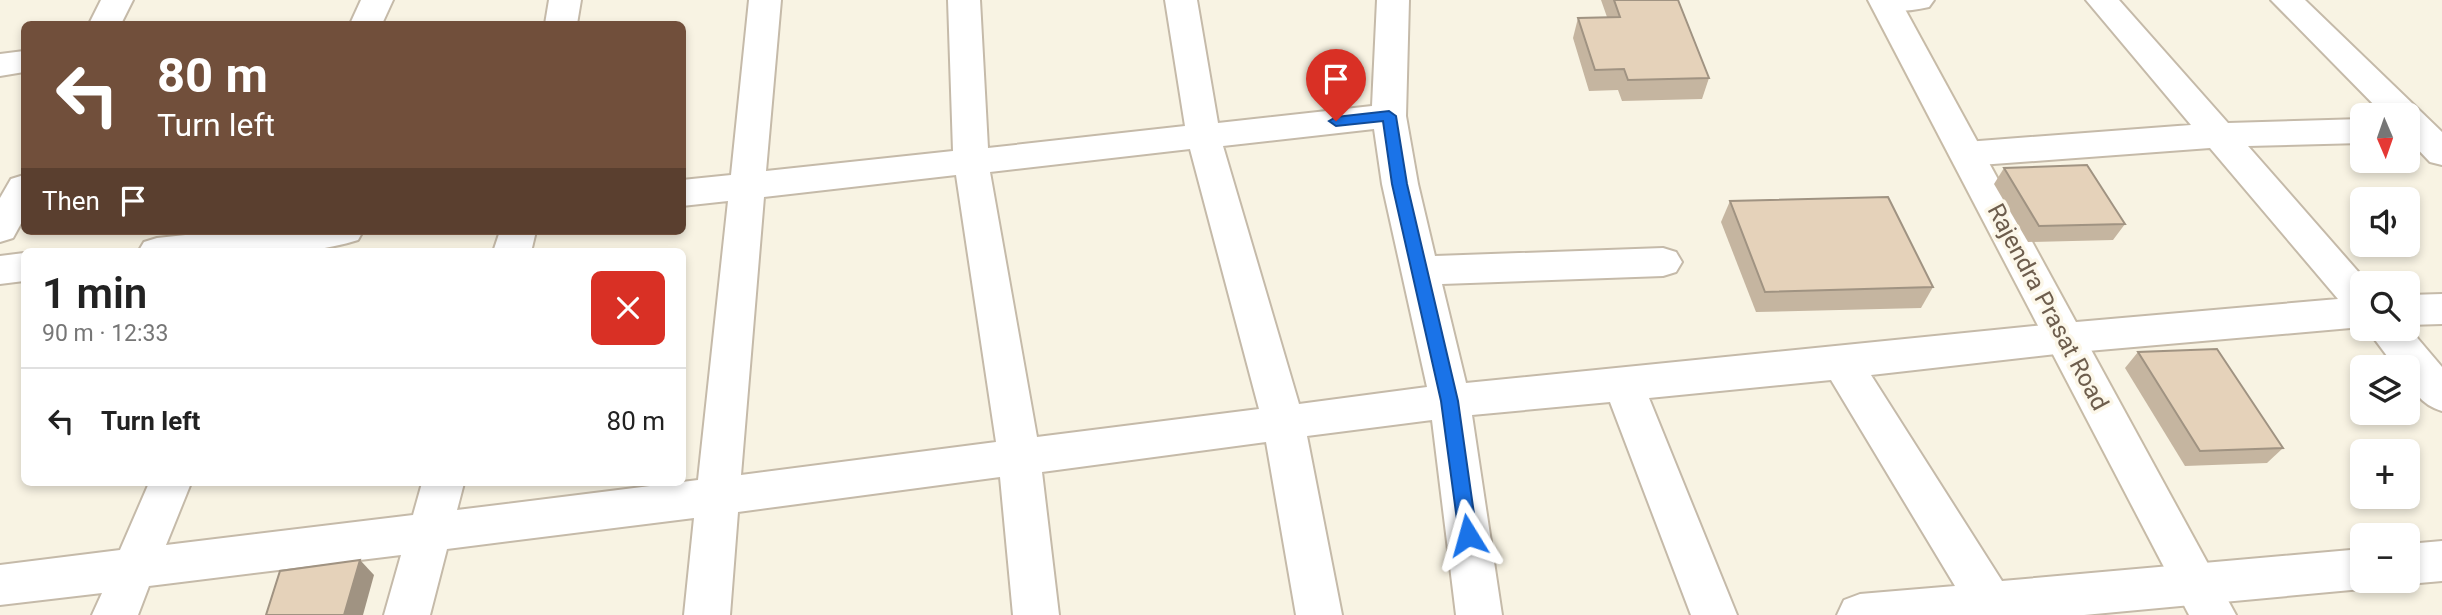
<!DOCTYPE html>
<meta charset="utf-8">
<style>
:root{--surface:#fff;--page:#f2f2f2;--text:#222;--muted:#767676;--line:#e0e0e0}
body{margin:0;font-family:Roboto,sans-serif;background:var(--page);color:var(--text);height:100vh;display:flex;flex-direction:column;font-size:26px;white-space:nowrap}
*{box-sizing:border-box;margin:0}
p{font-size:23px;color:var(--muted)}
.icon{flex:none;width:38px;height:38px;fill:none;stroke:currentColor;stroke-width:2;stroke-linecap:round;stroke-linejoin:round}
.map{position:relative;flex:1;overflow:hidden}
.panel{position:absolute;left:21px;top:248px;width:665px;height:238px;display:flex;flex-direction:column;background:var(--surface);border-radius:10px;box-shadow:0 4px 10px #0003}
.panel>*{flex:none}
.top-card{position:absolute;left:21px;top:21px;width:665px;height:214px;border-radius:10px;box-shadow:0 4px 10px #0003;background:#714f3b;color:#fff;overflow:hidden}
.needle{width:46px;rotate:178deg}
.controls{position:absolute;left:2350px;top:103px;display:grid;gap:14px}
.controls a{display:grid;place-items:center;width:70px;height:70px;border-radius:10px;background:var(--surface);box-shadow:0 4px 10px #0003;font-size:35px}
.pin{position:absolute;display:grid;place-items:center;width:60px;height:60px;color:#fff;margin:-72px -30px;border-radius:50% 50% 50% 0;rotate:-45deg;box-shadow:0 0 7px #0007}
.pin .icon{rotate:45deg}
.me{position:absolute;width:77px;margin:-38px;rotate:352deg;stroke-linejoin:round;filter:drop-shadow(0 0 5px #0008)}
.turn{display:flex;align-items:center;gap:24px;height:147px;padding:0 21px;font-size:32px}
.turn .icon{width:91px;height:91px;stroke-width:2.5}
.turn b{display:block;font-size:49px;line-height:60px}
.then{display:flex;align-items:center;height:66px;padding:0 21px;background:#0003;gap:14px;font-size:26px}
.round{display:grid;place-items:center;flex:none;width:74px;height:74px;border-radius:10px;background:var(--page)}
.summary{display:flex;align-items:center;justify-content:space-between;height:119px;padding:0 21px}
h1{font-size:42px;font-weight:600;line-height:52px}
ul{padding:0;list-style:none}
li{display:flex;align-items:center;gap:21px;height:105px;padding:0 21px;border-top:2px solid var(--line)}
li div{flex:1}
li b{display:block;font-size:26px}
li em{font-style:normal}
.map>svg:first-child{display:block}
</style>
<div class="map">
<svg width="2442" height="615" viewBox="0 0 2442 615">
<rect width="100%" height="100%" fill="#f8f3e3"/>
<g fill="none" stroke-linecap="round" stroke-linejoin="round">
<g stroke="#c5baa9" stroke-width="4">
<g id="street">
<path d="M 101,0 L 133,0 L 121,24 L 89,24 Z"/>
<path d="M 361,0 L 393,0 L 382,24 L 350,24 Z"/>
<path d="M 549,0 L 581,0 L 577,24 L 545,24 Z"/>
<path d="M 749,0 L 781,0 L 766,171 L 953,151 L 948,0 L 980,0 L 988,148 L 1185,126 L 1165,0 L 1197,0 L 1218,123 L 1372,106 L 1377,0 L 1409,0 L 1406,116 L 1418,184 L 1435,256 L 1663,248 L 1676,252 L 1682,262 L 1676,272 L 1663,276 L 1442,284 L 1466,383 L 2065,323 L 2338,299 L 2210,148 L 1966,166 L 1954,163 L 1949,154 L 1954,145 L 1966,142 L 2191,125 L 2086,0 L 2119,0 L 2228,123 L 2362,119 L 2362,143 L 2248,146 L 2369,284 L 2362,284 L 2362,327 L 2065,353 L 1871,375 L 2002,581 L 2362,549 L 2362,581 L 2379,581 L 2362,589 L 2084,615 L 1837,615 L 1844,600 L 1860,594 L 1955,586 L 1831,380 L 1649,398 L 1737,615 L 1691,615 L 1610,402 L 1472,415 L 1502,615 L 1456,615 L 1432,420 L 1307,436 L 1342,615 L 1296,615 L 1266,442 L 1042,472 L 1059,615 L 1013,615 L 1000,477 L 738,512 L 730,615 L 684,615 L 694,518 L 447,549 L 430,615 L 384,615 L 401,555 L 149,586 L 138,615 L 92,615 L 102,593 L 0,605 L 0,565 L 120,550 L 149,483 L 191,483 L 166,545 L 413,515 L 422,483 L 464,483 L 457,510 L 698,480 L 728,201 L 682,206 L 682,180 L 731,175 ZM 1374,129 L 1382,184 L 1427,387 L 1299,404 L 1223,146 ZM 1190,149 L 1259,409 L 1037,437 L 990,172 ZM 956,175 L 996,442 L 741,475 L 764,197 Z"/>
<path d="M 1871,0 L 1934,0 L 1929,7 C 1911,11 1892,13 1874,9 Z"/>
<path d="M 2271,0 L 2305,0 L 2442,132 L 2442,165 L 2430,162 L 2408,139 L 2408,116 L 2385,116 Z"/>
<path d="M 24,51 L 24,72 L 0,76 L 0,54 Z"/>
<path d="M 24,175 L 24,218 L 13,238 L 0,242 L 0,198 L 11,179 Z"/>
<path d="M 223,231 L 363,231 L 358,240 C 292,261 208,252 138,252 L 144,242 L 157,238 Z"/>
<path d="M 500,231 L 536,231 L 531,252 L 493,252 Z"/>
<path d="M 24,253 L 24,281 L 0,284 L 0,256 Z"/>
<path d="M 2442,294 L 2442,324 L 2408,325 L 2408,295 Z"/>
<path d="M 2408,327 L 2442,367 L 2442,411 C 2422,405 2408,389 2408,368 L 2396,368 L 2367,329 L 2408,329 Z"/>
<path d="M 2442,541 L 2442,581 L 2408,584 L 2400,581 L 2408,581 L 2408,544 Z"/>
</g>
</g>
<g stroke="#c7bba7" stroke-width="4">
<path id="secondary" d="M 1868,0 L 1900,0 L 2236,615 L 2189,615 Z"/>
</g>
<use href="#street" fill="#fff" fill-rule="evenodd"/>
<use href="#secondary" fill="#fff" fill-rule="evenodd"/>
</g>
<g fill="#c5b5a0">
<path d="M 1601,0 L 1678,0 L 1709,78 L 1702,99 L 1622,101 L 1618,90 L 1589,91 L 1573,38 L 1578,18 L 1607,17 Z"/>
<path d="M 2004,168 L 2125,224 L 2113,240 L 2028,242 L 1994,184 Z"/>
<path d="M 1730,201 L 1933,287 L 1921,308 L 1756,312 L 1721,222 Z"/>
<path d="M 2138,352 L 2283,448 L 2267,463 L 2185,466 L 2125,368 Z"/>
</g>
<path fill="#a09382" d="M 360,560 L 374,575 L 363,615 L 344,615 Z"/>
<g fill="#e5d2ba" stroke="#a09382" stroke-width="2">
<path d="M 1614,0 L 1678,0 L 1709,78 L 1628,80 L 1624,69 L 1595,70 L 1578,18 L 1620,17 Z"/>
<path d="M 2087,165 L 2125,224 L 2039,226 L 2004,168 Z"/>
<path d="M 1888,197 L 1933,287 L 1765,292 L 1730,201 Z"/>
<path d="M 2217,349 L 2283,448 L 2200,451 L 2138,352 Z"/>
<path d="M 360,560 L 344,615 L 266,615 L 280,571 Z"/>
</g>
<path fill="#1a73e8" stroke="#114b97" stroke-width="2" d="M 1389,111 L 1396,116 L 1407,184 L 1458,401 L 1477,535 L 1475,540 L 1468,543 L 1462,540 L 1459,535 L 1441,401 L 1392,184 L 1383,121 L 1336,126 L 1329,121 L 1336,117 Z"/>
<g text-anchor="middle" stroke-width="7" stroke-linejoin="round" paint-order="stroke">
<g font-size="24" fill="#6d5d4d" stroke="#fcf7e9">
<text transform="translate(2048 307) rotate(62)" y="8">Rajendra Prasat Road</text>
</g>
</g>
</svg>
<div class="controls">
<a><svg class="needle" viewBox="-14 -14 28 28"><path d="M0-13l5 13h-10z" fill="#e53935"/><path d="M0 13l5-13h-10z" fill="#767676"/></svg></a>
<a><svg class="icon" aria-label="sound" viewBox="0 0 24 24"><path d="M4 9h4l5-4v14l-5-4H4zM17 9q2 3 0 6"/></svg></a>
<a><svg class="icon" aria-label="search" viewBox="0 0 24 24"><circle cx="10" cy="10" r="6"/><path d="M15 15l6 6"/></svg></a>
<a><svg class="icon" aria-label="layers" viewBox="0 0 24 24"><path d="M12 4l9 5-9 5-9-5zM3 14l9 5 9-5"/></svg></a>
<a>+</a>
<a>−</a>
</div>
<div class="pin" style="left:1336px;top:121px;background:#d93025"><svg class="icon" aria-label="arrive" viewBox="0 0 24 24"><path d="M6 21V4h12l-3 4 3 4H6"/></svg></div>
<svg class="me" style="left:1468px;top:535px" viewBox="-20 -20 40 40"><path d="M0-17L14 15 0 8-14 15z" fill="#1a73e8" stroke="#fff" stroke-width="4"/></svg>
<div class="top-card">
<div class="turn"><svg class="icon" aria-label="left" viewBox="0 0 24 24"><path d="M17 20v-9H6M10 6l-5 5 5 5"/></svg><div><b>80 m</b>Turn left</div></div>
<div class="then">Then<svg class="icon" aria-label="arrive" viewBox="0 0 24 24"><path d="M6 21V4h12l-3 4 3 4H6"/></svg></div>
</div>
<section class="panel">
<div class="summary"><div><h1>1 min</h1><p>90 m · 12:33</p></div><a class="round" style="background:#d93025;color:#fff"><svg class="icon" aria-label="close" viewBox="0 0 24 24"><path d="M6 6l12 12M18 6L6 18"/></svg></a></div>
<ul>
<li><svg class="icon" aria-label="left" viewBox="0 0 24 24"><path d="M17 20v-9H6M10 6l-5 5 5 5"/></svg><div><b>Turn left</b></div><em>80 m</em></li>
</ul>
</section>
</div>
